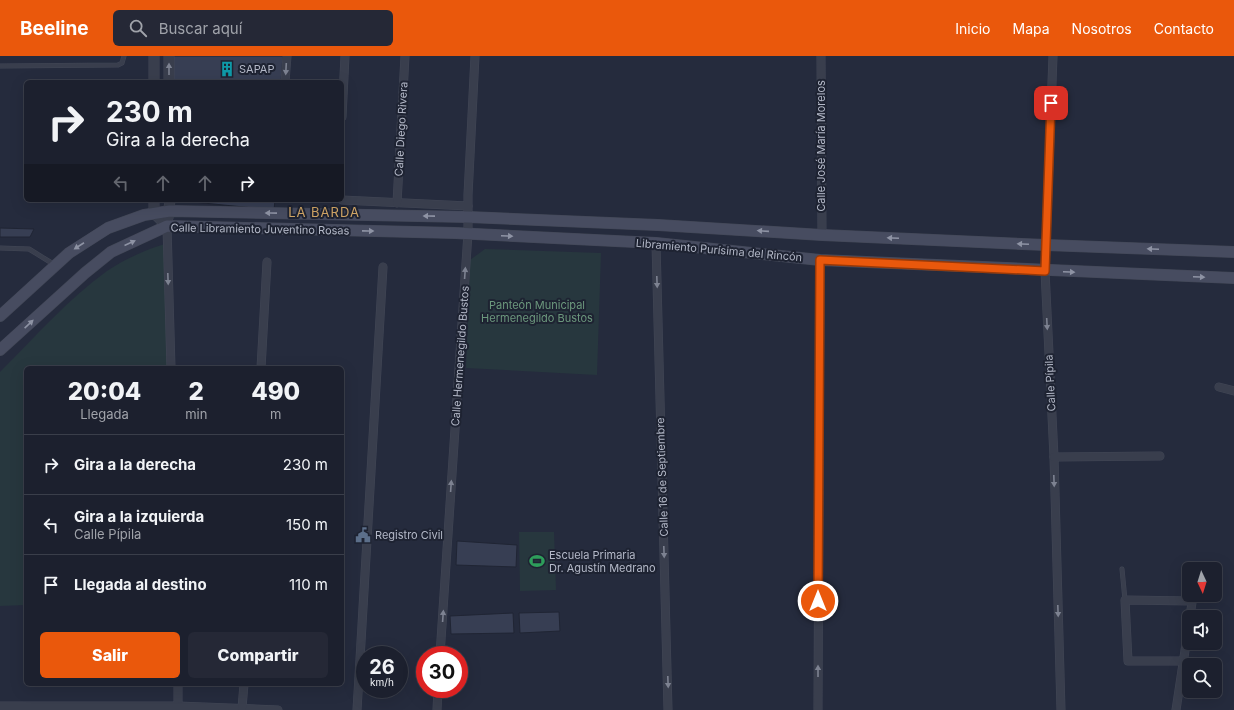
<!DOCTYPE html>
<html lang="es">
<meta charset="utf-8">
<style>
:root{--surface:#1c202e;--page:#252836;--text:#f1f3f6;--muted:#a0a3aa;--line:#3a3e4a;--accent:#ea580c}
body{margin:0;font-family:Inter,sans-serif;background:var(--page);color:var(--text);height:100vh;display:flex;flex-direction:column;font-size:15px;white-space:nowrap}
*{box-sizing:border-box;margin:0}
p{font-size:13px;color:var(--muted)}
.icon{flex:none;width:22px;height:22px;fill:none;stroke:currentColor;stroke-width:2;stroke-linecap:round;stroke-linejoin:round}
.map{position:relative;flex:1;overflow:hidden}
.drawer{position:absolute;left:24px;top:310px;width:320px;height:320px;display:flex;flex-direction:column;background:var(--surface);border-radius:6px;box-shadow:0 4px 16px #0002,0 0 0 1px var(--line)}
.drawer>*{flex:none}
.top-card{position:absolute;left:24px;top:24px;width:320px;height:122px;border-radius:6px;box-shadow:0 4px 16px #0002,0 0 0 1px var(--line);background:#1c202e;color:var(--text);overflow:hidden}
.needle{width:26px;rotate:176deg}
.buttons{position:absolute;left:1182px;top:506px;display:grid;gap:8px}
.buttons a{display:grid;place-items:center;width:40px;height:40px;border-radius:6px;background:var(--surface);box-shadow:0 4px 16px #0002,0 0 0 1px var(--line);font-size:20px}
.speed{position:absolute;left:356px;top:590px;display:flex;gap:8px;font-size:20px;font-weight:700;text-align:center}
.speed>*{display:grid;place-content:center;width:52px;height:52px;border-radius:50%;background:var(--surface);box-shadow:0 4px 16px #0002,0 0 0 1px var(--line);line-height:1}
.speed small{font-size:10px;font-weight:400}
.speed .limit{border:6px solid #d22;background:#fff;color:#111}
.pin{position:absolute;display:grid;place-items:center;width:34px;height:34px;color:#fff;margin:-17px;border-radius:8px;box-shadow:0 2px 6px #0006}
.me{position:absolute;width:44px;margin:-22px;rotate:0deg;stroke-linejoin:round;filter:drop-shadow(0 0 3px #0008)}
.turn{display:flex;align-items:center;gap:14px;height:84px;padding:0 16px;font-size:18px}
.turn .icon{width:52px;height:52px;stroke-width:2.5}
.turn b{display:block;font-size:28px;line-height:34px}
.lanes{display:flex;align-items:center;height:38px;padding:0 16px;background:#0003;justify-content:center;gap:20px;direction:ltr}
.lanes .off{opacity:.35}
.eta{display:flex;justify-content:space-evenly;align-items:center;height:68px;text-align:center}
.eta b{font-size:24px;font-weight:800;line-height:28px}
.cta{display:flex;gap:8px;margin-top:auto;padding:8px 16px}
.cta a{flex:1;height:46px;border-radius:6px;background:var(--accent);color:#fff;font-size:16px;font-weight:800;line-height:46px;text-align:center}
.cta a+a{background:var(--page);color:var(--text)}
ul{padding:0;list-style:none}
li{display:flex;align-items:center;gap:12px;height:60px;padding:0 16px;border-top:1px solid var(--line)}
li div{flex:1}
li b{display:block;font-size:15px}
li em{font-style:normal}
header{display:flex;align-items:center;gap:24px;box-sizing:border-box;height:56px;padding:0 20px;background:var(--accent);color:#fff}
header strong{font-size:19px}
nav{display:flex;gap:22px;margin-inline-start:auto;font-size:14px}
.search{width:280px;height:36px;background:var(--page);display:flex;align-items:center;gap:10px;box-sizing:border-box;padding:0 14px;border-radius:6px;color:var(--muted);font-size:15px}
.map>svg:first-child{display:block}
</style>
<header>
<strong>Beeline</strong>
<div class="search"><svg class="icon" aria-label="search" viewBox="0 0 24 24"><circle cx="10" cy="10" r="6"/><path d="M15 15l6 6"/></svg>Buscar aquí</div>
<nav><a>Inicio</a><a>Mapa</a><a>Nosotros</a><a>Contacto</a></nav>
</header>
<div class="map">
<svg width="1234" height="654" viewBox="0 0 1234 654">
<rect width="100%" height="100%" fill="#252b3d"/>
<g fill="#27373e">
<path d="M 165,188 L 168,312 L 26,312 L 26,549 L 0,550 L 0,316 C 35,281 68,243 107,215 C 125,203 145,194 165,188 Z"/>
<path d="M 485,193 L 601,197 L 597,319 L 466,312 L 470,204 Z"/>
<path d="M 519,476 L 554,476 L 556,534 L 520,535 Z"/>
</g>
<g fill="#373e53" stroke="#202534">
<path d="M 171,0 L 283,0 L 281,26 L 171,26 Z"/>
<path d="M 173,144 L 275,144 L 274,154 Z"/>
<path d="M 0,172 L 34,173 L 30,181 L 0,181 Z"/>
<path d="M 457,485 L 517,489 L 516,511 L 456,509 Z"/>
<path d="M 559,556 L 560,575 L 520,577 L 519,557 Z"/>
<path d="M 513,557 L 514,577 L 451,578 L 450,560 Z"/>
</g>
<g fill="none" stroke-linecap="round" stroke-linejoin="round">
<g stroke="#424756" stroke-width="5">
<g id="service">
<path d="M 0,10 L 118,9 L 122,7 L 124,0"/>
<path d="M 0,192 L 29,193 L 55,209"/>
<path d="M 1122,513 L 1125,544"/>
</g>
</g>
<g stroke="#424756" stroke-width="9">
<g id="minor">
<path d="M 821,0 L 822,179"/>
<path d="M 1053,0 L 1045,215 L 1054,401 L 1061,654"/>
<path d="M 285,26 L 287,0"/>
<path d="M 342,61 L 345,0"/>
<path d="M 342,144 L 468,150"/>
<path d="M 397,147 L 405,0"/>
<path d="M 167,170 L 171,312"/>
<path d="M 656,187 L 668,654"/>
<path d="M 261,312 L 267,206"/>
<path d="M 1219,331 L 1234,335"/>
<path d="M 1054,401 L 1160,400"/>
<path d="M 1190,561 L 1193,539"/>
<path d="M 440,599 L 468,177 L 468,139 L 475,0"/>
<path d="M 1184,605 L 1128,605 L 1125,544 L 1192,545"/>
<path d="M 178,628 L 178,654"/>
<path d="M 0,650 L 178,650 L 278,654"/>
<path d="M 242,652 L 244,628"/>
<path d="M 357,654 L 383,211"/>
<path d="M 437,654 L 438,633"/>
<path d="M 818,654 L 820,204"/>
<path d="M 1176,654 L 1189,568"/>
</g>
</g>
<g stroke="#424756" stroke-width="11">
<g id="tertiary">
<path d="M 154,0 L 154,26"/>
<path d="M 169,0 L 169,26"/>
<path d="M 154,144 L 154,157 L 167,170"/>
<path d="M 168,162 L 170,144"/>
</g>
</g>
<g stroke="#424756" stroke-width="12">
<g id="secondary">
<path d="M 0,260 L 69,197 L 108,172 L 144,159 L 170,155 L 468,161 L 658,169 L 822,179 L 1046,189 L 1234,196"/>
<path d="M 0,294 L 85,217 L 111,196 L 167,170 L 455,177 L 656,187 L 820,204 L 1234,222"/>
</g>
</g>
<use href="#service" stroke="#393e4d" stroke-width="4"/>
<use href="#minor" stroke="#393e4d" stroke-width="8"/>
<use href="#tertiary" stroke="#393e4d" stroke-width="10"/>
<use href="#secondary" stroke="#474c60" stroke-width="11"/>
</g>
<defs><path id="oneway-solid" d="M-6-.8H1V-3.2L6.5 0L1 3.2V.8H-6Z"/></defs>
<g fill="#7d8291">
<use href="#oneway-solid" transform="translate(169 13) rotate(-90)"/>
<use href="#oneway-solid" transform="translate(286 13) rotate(93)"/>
<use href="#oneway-solid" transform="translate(465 217) rotate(-86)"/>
<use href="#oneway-solid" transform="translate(168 223) rotate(88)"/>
<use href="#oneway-solid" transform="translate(657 226) rotate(88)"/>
<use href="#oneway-solid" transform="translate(1047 268) rotate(87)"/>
<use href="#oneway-solid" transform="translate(1054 425) rotate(88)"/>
<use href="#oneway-solid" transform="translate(451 430) rotate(-86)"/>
<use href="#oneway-solid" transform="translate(664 496) rotate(88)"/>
<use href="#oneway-solid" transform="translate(1058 555) rotate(88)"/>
<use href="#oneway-solid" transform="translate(443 560) rotate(-86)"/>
<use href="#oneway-solid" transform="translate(818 615) rotate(-90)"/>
<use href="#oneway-solid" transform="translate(668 626) rotate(88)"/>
</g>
<g fill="#8e93a4">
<use href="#oneway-solid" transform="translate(271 157) rotate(-179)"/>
<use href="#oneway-solid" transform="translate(429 160) rotate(-179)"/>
<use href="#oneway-solid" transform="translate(368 175) rotate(1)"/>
<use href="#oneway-solid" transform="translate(763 175) rotate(-176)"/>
<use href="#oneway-solid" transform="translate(507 180) rotate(3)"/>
<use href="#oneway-solid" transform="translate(893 182) rotate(-177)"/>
<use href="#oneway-solid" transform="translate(130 187) rotate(-24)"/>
<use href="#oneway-solid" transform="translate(1023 188) rotate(-177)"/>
<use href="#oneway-solid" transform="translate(79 190) rotate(147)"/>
<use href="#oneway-solid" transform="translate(1153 193) rotate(-178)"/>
<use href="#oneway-solid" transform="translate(1069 216) rotate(2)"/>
<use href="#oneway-solid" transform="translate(1199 221) rotate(2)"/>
<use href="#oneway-solid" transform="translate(29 268) rotate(-43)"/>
</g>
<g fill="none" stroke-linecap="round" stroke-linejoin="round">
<g stroke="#983908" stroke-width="10">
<path id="route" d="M 818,545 L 820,204 L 1045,215 L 1051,47"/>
</g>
<use href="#route" stroke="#ea580c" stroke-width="7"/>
</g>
<defs>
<g id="building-bare" transform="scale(1.2)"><path d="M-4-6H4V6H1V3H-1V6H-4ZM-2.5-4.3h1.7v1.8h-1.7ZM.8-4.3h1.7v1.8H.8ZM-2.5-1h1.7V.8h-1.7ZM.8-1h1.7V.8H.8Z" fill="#0f9aa8" stroke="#1e2332" stroke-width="2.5" paint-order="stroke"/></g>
<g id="civic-bare" transform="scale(1.2)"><path d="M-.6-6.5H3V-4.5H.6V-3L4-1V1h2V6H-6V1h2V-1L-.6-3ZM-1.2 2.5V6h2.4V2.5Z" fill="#5c6f8a" stroke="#1e2332" stroke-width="2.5" paint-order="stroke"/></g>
<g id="stadium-bare" transform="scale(1.2)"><path d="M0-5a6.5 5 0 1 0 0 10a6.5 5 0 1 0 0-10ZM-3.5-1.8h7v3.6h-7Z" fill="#2e9e5b" stroke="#1e2332" stroke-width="2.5" paint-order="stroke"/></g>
</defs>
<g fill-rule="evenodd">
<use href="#building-bare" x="227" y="13"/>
<use href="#civic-bare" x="363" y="479"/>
<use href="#stadium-bare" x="537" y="505"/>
</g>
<g text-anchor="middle" stroke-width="4" stroke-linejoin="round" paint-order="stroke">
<g font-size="11" fill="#b4b9c8" stroke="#1e2332" text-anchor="start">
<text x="239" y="17">SAPAP</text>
<text x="375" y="483">Registro Civil</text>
<text x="549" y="503">Escuela Primaria<tspan x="549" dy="13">Dr. Agustín Medrano</tspan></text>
</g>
<g font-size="11" fill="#b4b9c8" stroke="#1e2332">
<text transform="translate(401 73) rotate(-87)" y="4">Calle Diego Rivera</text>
<text transform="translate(821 90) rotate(-90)" y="4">Calle José María Morelos</text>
<text transform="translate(260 173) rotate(1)" y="4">Calle Libramiento Juventino Rosas</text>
<text transform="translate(719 194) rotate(5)" y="4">Libramiento Purísima del Rincón</text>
<text transform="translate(460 300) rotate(-86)" y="4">Calle Hermenegildo Bustos</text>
<text transform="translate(1050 327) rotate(-93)" y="4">Calle Pípila</text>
<text transform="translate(662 421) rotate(-92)" y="4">Calle 16 de Septiembre</text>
</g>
<g font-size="11" fill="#6c987d" stroke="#1e2332">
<text x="537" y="253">Panteón Municipal<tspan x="537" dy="13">Hermenegildo Bustos</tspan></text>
</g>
<g font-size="13" letter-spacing="1" fill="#d1a666" stroke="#1e2332">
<text x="324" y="161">LA BARDA</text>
</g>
</g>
</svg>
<div class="buttons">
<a><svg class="needle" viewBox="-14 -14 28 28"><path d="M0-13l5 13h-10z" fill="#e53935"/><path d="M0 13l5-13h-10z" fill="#a0a3aa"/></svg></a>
<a><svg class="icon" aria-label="sound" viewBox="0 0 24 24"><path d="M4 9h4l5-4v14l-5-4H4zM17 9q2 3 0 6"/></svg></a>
<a><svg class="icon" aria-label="search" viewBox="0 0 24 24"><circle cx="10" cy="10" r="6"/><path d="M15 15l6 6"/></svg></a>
</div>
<div class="speed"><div>26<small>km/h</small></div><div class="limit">30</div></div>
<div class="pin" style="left:1051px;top:47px;background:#d93025"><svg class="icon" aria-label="arrive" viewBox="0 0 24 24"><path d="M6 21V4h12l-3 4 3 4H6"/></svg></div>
<svg class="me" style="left:818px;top:545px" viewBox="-20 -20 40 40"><circle r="17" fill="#ea580c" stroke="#fff" stroke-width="3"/><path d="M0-11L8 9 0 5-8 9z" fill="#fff"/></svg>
<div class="top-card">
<div class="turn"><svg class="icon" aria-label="right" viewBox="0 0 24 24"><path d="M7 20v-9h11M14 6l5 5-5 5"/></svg><div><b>230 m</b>Gira a la derecha</div></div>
<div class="lanes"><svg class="icon off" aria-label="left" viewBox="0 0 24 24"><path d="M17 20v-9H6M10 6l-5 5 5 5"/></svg><svg class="icon off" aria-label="ahead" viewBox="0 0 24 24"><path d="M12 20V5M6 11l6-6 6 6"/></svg><svg class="icon off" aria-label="ahead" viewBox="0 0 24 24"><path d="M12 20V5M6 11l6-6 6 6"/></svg><svg class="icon" aria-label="right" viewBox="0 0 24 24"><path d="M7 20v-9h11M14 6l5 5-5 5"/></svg></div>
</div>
<section class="drawer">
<div class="eta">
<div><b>20:04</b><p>Llegada</p></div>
<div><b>2</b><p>min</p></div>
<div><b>490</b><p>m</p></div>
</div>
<ul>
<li><svg class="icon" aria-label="right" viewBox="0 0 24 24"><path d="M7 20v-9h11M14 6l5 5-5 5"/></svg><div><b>Gira a la derecha</b></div><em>230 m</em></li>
<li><svg class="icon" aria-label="left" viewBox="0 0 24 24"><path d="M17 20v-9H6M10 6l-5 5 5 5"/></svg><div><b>Gira a la izquierda</b><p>Calle Pípila</p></div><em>150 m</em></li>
<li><svg class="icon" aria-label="arrive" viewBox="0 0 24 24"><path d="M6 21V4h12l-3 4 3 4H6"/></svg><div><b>Llegada al destino</b></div><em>110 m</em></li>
</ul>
<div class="cta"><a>Salir</a><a>Compartir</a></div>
</section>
</div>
